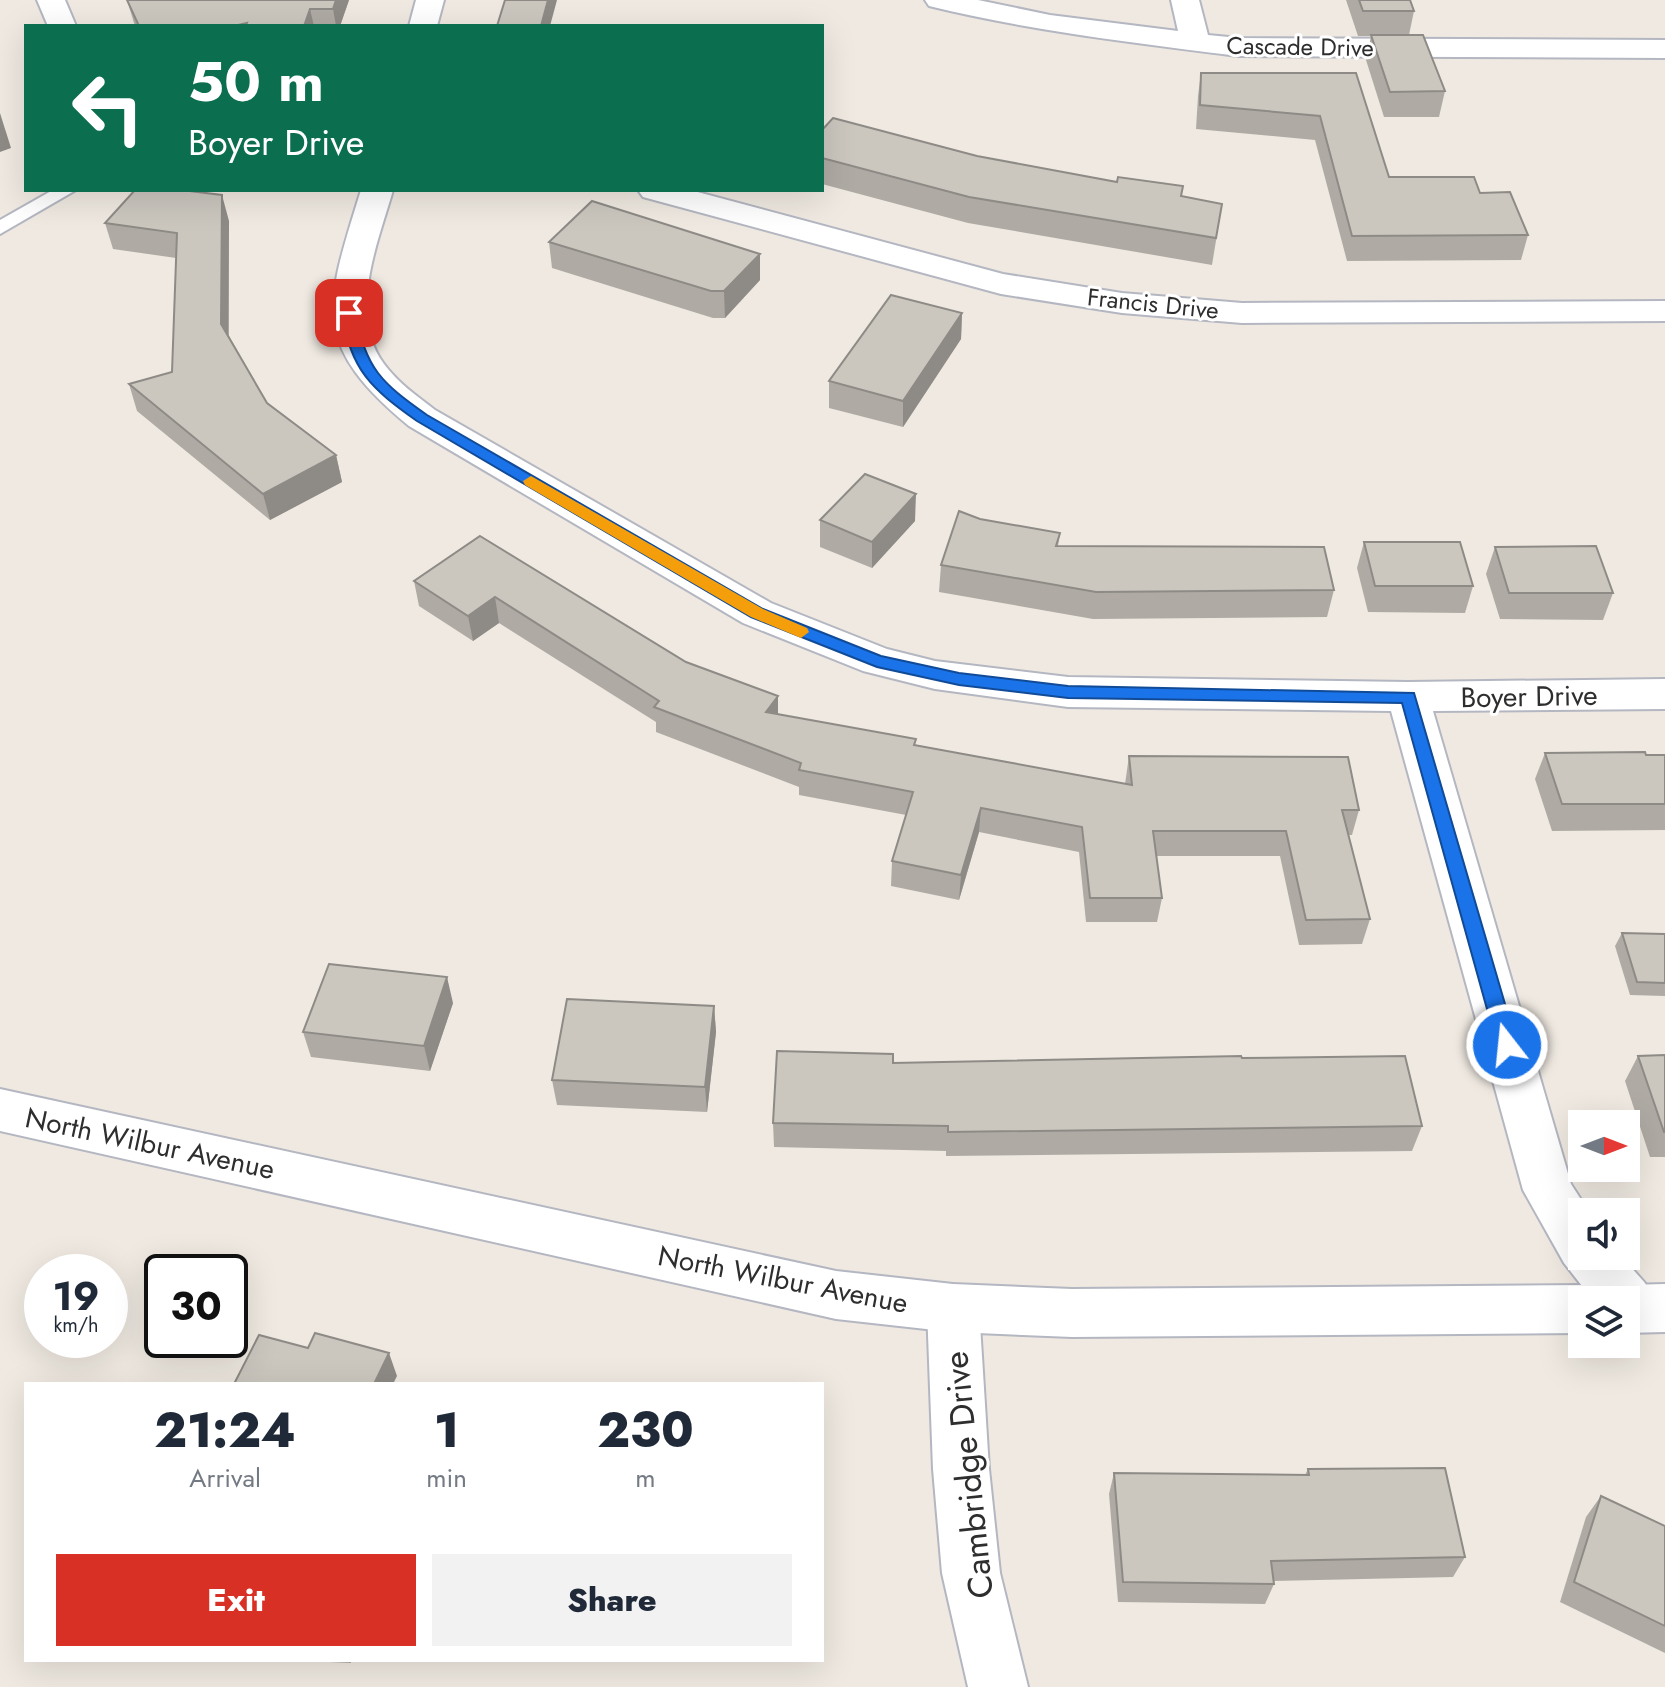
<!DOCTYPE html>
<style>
:root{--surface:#fff;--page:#f2f2f3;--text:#1f2937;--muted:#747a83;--accent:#d93025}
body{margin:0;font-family:Jost,sans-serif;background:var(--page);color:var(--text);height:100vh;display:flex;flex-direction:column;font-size:30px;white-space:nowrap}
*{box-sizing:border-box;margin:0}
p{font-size:26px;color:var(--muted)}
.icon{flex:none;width:44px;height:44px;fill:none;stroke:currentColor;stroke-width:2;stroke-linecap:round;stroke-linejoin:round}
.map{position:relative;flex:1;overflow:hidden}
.details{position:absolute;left:24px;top:1382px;width:800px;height:280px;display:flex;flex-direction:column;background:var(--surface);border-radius:0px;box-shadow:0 8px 32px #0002}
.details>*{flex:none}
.guide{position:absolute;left:24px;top:24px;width:800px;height:168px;border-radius:0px;box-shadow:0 8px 32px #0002;background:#0b6e4f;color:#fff;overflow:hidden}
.needle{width:52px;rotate:90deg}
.buttons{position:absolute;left:1568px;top:1110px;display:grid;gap:16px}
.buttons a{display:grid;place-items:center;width:72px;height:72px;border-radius:0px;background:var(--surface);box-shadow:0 8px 32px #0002;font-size:40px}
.speed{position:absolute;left:24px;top:1254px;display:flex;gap:16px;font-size:40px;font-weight:700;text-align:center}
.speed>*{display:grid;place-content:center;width:104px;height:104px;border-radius:50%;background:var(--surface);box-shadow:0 8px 32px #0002;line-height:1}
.speed small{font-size:20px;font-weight:400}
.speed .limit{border:4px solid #111;border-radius:12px;background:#fff;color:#111}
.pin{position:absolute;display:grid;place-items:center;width:68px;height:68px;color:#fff;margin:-34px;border-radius:16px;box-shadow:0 4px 12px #0006}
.me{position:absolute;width:88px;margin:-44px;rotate:344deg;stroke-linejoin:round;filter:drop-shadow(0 0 6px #0008)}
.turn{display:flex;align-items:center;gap:28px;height:168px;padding:0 32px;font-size:36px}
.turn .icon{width:104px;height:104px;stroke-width:2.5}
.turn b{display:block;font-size:56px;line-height:68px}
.eta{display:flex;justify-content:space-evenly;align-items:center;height:136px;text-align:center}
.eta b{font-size:48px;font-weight:800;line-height:56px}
.action{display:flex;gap:16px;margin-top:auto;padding:16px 32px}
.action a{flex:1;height:92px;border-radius:0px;background:var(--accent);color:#fff;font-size:32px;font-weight:800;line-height:92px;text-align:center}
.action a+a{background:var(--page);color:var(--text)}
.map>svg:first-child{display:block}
</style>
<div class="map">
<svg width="1665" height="1687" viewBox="0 0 1665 1687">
<rect width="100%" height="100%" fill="#efe9e1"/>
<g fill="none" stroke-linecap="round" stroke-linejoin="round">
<g stroke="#b4b7c1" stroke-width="4">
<path id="lane" d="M 53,190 L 76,190 L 0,234 L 0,220 Z"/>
</g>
<g stroke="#b4b7c1" stroke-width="4">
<g id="street">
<path d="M 37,0 L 65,0 L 76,26 L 48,26 Z"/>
<path d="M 416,0 L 444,0 L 437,26 L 409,26 Z"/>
<path d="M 925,0 L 978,0 L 1050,15 L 1178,31 L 1171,0 L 1199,0 L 1208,35 L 1239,38 L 1665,40 L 1665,58 L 1239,56 C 1136,43 1031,31 929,6 Z"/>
<path d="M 361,190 L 393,190 C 378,243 347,314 384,364 C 398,383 417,396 435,410 L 771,603 L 887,649 L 935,661 L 1068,677 L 1408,682 L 1665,679 L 1665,709 L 1433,711 L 1571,1184 L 1589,1212 L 1582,1212 L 1582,1256 L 1621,1256 L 1645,1283 L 1652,1300 L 1645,1317 L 1626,1324 L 1626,1300 L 1593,1300 L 1564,1263 L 1523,1190 L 1391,711 L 1068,707 L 935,689 L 863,671 L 743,623 L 409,426 C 308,343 326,304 361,190 Z"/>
<path d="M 638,190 L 690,190 L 1003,274 L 1122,293 L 1242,303 L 1665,301 L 1665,321 L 1242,323 L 1122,313 L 1001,294 L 643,197 Z"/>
<path d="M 953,1284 L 972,1291 L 979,1308 L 989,1469 L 1000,1573 L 1028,1687 L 968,1687 L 942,1573 L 933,1469 L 927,1308 L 934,1291 Z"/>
</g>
</g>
<g stroke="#b4b7c1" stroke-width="4">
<path id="secondary" d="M 0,1089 L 836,1271 L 953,1284 L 1072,1289 L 1582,1285 L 1601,1292 L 1604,1299 L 1607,1292 L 1626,1285 L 1665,1284 L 1665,1332 L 1626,1333 L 1626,1300 L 1582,1300 L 1582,1333 L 1072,1337 L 953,1332 L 836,1319 L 0,1131 Z"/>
</g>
<use href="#lane" fill="#fff" fill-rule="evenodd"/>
<use href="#street" fill="#fff" fill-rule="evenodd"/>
<use href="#secondary" fill="#fff" fill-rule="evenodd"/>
</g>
<g fill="#afaba4">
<path d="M 127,0 L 349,0 L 340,26 L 135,26 Z"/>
<path d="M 1346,0 L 1410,0 L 1414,11 L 1409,35 L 1445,91 L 1439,117 L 1384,117 L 1366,60 L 1371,36 L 1358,36 Z"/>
<path d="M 1201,73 L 1356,73 L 1389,177 L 1480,193 L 1528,235 L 1521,260 L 1347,261 L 1315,140 L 1196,129 L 1198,96 Z"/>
<path d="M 822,130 L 977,156 L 1222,204 L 1212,265 L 968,223 L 822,184 Z"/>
<path d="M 229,221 L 229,336 L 267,403 L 336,455 L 342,482 L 270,520 L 137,411 L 129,384 L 172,372 L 176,258 L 113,249 L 105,223 Z"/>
<path d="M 549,242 L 760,254 L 760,280 L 725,318 L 713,318 L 552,268 Z"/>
<path d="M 962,313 L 961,339 L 903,427 L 829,408 L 829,381 Z"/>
<path d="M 980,519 L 1060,533 L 1058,546 L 1334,590 L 1327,617 L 1093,619 L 939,592 L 941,565 Z"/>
<path d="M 820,520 L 915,521 L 872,568 L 820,547 Z"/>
<path d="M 480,536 L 686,662 L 778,696 L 778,714 L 916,745 L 1125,784 L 1129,756 L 1359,810 L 1352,835 L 1348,835 L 1370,919 L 1362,944 L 1299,945 L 1280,856 L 1156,856 L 1162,898 L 1157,922 L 1086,922 L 1079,852 L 979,832 L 959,900 L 891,886 L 892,861 L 906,815 L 799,795 L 799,787 L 656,732 L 656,722 L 499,623 L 473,641 L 419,606 L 414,581 Z"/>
<path d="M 1364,542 L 1473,586 L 1465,613 L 1368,612 L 1357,568 Z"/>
<path d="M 1495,547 L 1613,593 L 1603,620 L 1500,619 L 1486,574 Z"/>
<path d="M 1545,753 L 1665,755 L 1665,830 L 1552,831 L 1535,779 Z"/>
<path d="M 1622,933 L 1665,934 L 1665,996 L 1630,995 L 1615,946 Z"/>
<path d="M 453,1003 L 430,1071 L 311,1057 L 303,1032 Z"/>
<path d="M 714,1006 L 716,1032 L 707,1112 L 557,1105 L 552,1080 Z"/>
<path d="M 1665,1055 L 1665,1157 L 1650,1157 L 1625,1081 L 1638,1056 Z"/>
<path d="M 1242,1058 L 1422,1126 L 1412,1151 L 946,1156 L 946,1151 L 774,1147 L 773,1123 L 893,1063 Z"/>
<path d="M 1308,1469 L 1465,1557 L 1453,1577 L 1273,1581 L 1274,1584 L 1265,1604 L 1118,1602 L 1109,1494 L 1114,1473 L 1305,1475 Z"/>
<path d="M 1601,1496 L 1665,1526 L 1665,1653 L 1560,1602 L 1586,1517 Z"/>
<path d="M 286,1660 L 351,1660 L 351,1663 Z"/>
</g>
<g fill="#8e8b86">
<path d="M 336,0 L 349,0 L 340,26 L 336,26 L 333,9 Z"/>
<path d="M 548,0 L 557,0 L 550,26 L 541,26 Z"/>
<path d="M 310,9 L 314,26 L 304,26 Z"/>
<path d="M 0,113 L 11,148 L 0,152 Z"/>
<path d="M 222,195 L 229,221 L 228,350 L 221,324 Z"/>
<path d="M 760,254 L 760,280 L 725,318 L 724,291 Z"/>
<path d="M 962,313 L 961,339 L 903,427 L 903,401 Z"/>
<path d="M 336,455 L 342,482 L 270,520 L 263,494 Z"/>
<path d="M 916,494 L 915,521 L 872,568 L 872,542 Z"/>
<path d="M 495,597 L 499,623 L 473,641 L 468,616 Z"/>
<path d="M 778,696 L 778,721 L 766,712 Z"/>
<path d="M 981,808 L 979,832 L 959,900 L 961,875 Z"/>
<path d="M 447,977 L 453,1003 L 430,1071 L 424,1046 Z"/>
<path d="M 714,1006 L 716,1032 L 707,1112 L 705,1087 Z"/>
<path d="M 389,1353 L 397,1376 L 393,1384 L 374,1384 Z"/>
</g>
<g fill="#cbc7bf" stroke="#8e8b86" stroke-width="2">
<path d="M 127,0 L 336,0 L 333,9 L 310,9 L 304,26 L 246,26 L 247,23 L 234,26 L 139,26 Z"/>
<path d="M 505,0 L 548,0 L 541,26 L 497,26 Z"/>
<path d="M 1359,0 L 1410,0 L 1414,11 L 1363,11 Z"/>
<path d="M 1371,35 L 1423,35 L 1445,91 L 1390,92 Z"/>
<path d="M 1201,73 L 1356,73 L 1389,177 L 1474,177 L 1480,193 L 1510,192 L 1528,235 L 1352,236 L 1320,116 L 1200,105 Z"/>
<path d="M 833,118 L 977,156 L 1117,182 L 1118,177 L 1183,186 L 1181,196 L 1222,204 L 1216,238 L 969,197 L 822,158 L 822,130 Z"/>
<path d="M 135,190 L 181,190 L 222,195 L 221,324 L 267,403 L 336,455 L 263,494 L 129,384 L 172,372 L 177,233 L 105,223 Z"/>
<path d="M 592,201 L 760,254 L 724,291 L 711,291 L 549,242 Z"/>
<path d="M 891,295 L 962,313 L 903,401 L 829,381 Z"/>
<path d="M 865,474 L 916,494 L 872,542 L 820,520 Z"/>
<path d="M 959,511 L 980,519 L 1060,533 L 1056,546 L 1324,547 L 1334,590 L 1096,592 L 941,565 Z"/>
<path d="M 480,536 L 686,662 L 778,696 L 766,712 L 916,739 L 914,745 L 1132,785 L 1129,756 L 1348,757 L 1359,810 L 1342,810 L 1370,919 L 1306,920 L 1286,831 L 1153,831 L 1162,898 L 1090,898 L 1082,827 L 981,808 L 961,875 L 892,861 L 913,792 L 799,770 L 801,763 L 654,707 L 659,701 L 495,597 L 468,616 L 414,581 Z"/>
<path d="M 1364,542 L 1460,542 L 1473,586 L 1375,586 Z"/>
<path d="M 1596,546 L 1613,593 L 1509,593 L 1495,547 Z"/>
<path d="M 1645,752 L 1646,755 L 1665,755 L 1665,804 L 1562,804 L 1545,753 Z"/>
<path d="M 1622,933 L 1665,934 L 1665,983 L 1637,982 Z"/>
<path d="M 329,964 L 447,977 L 424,1046 L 303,1032 Z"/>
<path d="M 567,999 L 714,1006 L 705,1087 L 552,1080 Z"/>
<path d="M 777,1051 L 893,1054 L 893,1063 L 1241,1056 L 1242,1058 L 1405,1056 L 1422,1126 L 948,1132 L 948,1126 L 773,1123 Z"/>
<path d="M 1665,1055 L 1665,1132 L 1664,1132 L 1638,1056 Z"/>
<path d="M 315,1333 L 389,1353 L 374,1384 L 234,1384 L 259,1335 L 308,1348 Z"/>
<path d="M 1445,1468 L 1465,1557 L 1271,1561 L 1274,1584 L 1123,1582 L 1114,1473 L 1309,1475 L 1308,1469 Z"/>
<path d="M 1601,1496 L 1665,1526 L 1665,1626 L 1574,1582 Z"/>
</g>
<path fill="#1a73e8" stroke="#114b97" stroke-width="2" d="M 349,308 L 356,313 C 364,368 383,384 427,415 L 763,609 L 881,656 L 959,673 L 1068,686 L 1414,693 L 1517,1045 L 1514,1051 L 1500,1051 L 1497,1045 L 1402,703 L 1068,698 L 959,685 L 877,667 L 751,617 L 417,421 C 372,389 350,370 342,313 Z"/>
<path fill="#f59e0b" d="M 531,476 L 763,609 L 807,628 L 809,632 L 801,638 L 751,617 L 525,485 L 523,481 Z"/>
<g text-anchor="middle" stroke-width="6" stroke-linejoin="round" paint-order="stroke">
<g font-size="24" fill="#2e2e2e" stroke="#fff">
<text transform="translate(1300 47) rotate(1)" y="8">Cascade Drive</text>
<text transform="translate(1153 304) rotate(6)" y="8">Francis Drive</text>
</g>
<g font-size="28" fill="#2e2e2e" stroke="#fff">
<text transform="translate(1529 696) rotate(-1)" y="10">Boyer Drive</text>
<text transform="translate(150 1143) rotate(12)" y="10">North Wilbur Avenue</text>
<text transform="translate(783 1279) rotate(11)" y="10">North Wilbur Avenue</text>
</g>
<g font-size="34" fill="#2e2e2e" stroke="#fff">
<text transform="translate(968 1475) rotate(-96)" y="12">Cambridge Drive</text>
</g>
</g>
</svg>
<div class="buttons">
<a><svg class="needle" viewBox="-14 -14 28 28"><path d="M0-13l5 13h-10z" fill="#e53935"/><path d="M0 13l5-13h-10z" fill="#747a83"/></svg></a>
<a><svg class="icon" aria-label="sound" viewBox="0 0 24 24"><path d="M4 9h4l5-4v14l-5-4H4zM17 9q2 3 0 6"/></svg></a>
<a><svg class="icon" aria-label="layers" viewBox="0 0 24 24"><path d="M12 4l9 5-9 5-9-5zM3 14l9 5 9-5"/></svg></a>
</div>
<div class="speed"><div>19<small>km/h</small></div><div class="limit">30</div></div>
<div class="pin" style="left:349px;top:313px;background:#d93025"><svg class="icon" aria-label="arrive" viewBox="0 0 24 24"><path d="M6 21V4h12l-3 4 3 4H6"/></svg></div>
<svg class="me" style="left:1507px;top:1045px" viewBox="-20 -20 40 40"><circle r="17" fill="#1a73e8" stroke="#fff" stroke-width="3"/><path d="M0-11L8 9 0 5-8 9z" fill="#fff"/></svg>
<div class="guide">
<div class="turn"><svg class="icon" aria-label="left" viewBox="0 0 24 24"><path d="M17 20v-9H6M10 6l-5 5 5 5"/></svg><div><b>50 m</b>Boyer Drive</div></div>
</div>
<section class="details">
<div class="eta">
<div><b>21:24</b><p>Arrival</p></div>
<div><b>1</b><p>min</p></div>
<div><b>230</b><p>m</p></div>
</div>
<div class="action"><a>Exit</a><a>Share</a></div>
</section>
</div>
